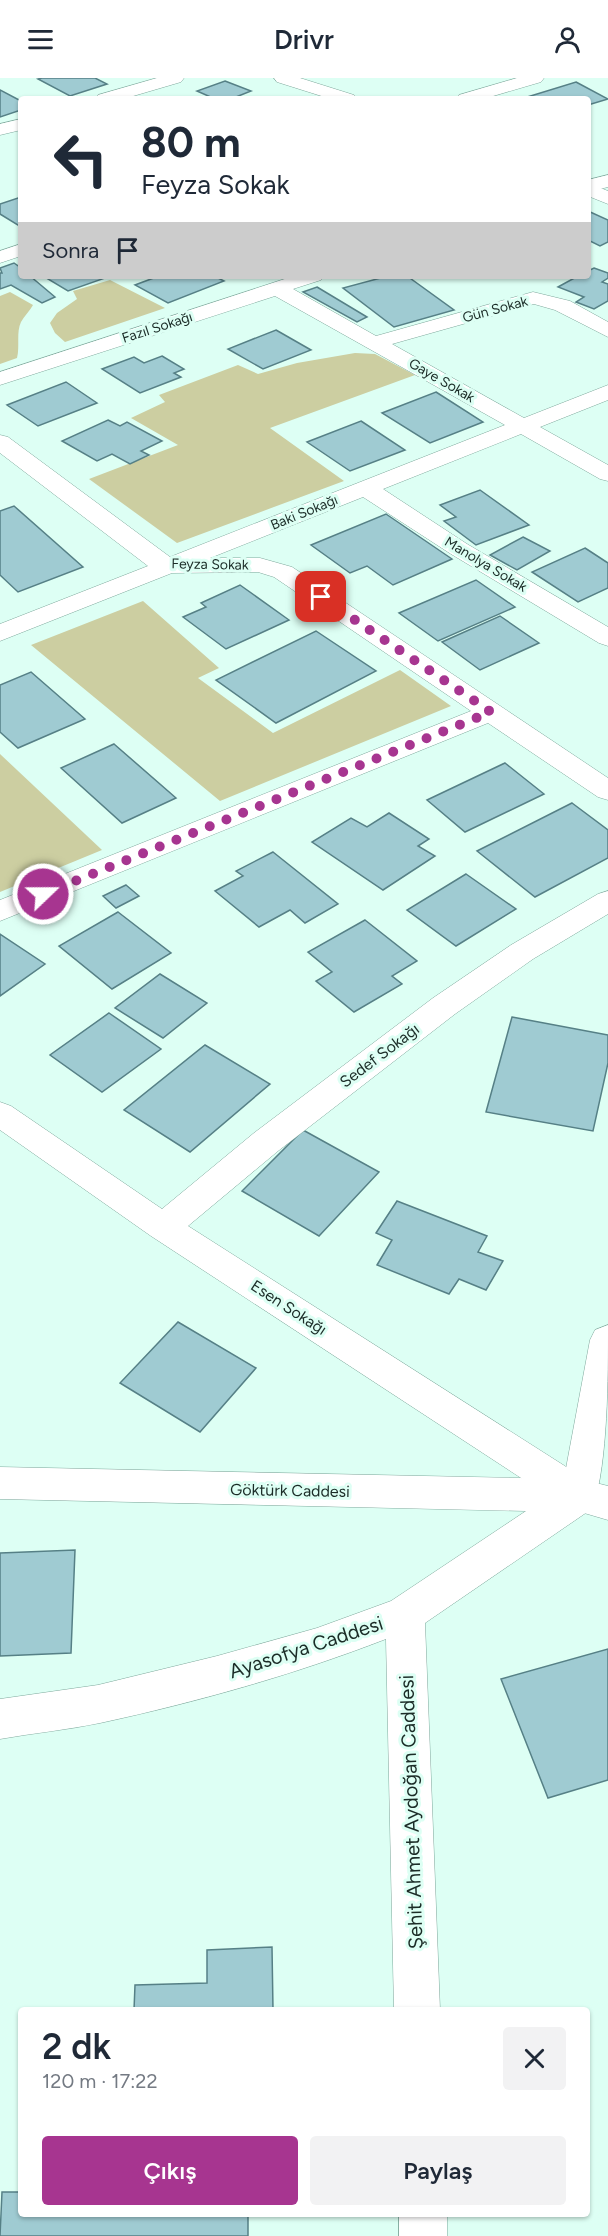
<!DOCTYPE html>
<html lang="tr">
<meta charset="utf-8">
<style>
:root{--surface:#fff;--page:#f2f2f3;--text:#1f2937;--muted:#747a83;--accent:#a73590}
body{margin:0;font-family:Figtree,sans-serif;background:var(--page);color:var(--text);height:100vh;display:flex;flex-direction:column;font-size:22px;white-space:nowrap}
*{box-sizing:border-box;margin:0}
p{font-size:20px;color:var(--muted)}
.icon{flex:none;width:33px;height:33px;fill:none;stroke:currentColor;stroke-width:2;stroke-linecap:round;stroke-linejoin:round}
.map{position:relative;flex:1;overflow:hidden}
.panel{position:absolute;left:18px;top:1929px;width:572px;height:210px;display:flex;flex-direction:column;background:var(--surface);border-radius:6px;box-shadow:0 2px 4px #0004}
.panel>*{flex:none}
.top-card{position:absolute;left:18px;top:18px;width:573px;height:183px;border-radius:6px;box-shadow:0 2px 4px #0004;background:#fff;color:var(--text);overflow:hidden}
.pin{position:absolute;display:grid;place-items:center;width:51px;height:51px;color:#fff;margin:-26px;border-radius:12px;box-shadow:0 3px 9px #0006}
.me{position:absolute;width:66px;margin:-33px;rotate:68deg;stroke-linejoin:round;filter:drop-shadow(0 0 4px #0008)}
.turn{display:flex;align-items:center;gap:21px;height:126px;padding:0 24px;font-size:27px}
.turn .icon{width:78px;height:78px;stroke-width:2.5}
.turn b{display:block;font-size:42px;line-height:51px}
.then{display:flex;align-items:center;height:57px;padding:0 24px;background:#0003;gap:12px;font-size:22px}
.round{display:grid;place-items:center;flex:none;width:63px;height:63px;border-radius:6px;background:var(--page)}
.head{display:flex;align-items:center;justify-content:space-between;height:102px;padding:0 24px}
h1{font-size:36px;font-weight:600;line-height:45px}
.action{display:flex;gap:12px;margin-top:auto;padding:12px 24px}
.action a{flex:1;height:69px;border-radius:6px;background:var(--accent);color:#fff;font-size:24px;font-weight:600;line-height:69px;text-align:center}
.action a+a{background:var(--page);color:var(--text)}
header{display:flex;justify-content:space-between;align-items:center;height:78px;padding:0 24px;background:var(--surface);font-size:27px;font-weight:600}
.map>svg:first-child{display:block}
</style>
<header><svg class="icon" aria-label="menu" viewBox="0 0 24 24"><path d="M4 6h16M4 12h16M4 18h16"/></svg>Drivr<svg class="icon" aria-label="person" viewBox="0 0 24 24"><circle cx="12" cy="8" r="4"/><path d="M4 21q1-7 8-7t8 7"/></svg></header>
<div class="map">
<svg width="608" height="2158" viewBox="0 0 608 2158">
<rect width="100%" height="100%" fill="#ddfff4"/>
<g fill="#cccea1">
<path d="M 110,202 L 165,230 L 65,264 L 55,255 L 50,245 L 57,235 L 77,221 L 73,213 Z"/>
<path d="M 10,214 L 33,227 C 30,233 24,238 21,244 C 16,254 20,268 17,280 L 0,286 L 0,218 Z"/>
<path d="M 355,275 L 375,276 L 415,297 L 270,350 L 344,403 L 177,465 L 89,401 L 178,367 L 131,340 L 165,324 L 159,317 L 238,287 L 258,296 L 297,285 Z"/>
<path d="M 143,523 L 219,590 L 198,600 L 273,655 L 400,592 L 451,628 L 220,723 L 31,567 Z"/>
<path d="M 0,676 L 102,772 L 0,814 Z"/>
</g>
<g fill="#9fcbd2" stroke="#568086" stroke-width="1.5">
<path d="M 42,0 L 95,0 L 107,6 L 70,18 L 38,1 Z"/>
<path d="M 225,3 L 251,13 L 231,21 L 215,21 L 197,13 Z"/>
<path d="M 576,4 L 608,21 L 588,27 L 588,21 L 524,20 Z"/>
<path d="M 0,12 L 21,23 L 21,32 L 0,39 Z"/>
<path d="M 21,119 L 21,149 L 0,136 L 0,126 Z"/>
<path d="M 588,133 L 608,142 L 608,164 L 600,168 L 588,162 Z"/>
<path d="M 14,185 L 21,190 L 21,198 L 30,198 L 55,219 L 42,225 L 11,207 L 0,211 L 0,195 L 2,195 L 0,190 Z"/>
<path d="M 594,190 L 608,195 L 608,200 L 602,204 L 608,206 L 608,223 L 594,231 L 576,224 L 584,219 L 558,209 L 578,198 L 588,198 L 588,193 Z"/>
<path d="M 43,198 L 106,198 L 108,199 L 68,213 Z"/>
<path d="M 159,198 L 214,198 L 224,203 L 168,225 L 135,207 Z"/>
<path d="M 388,198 L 407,198 L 454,232 L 394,249 L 343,210 Z"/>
<path d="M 317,209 L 367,239 L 357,244 L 303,214 Z"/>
<path d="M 276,252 L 311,272 L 263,291 L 228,271 Z"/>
<path d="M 162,278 L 184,291 L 174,295 L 181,299 L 140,315 L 102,291 L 134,279 L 144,285 Z"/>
<path d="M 66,304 L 97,325 L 38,348 L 7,327 Z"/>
<path d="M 436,314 L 483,344 L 430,365 L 382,335 Z"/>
<path d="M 108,342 L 120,348 L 127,344 L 162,363 L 141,373 L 149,377 L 130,386 L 112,376 L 97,383 L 62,363 Z"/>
<path d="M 361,343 L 405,372 L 350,393 L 307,364 Z"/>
<path d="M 480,412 L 529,447 L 476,467 L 444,443 L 456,439 L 440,427 Z"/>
<path d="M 14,428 L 83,489 L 18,514 L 0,497 L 0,433 Z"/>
<path d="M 386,436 L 452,481 L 393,507 L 367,488 L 350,495 L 311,467 Z"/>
<path d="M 523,459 L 550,473 L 517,492 L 490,477 Z"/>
<path d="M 585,470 L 608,485 L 608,510 L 578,524 L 532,494 Z"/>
<path d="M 476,502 L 515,529 L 438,563 L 399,535 Z"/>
<path d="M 240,507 L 289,542 L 226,571 L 183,539 L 206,529 L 201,525 Z"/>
<path d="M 500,538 L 539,565 L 480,592 L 442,564 Z"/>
<path d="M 316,553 L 376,593 L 276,645 L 216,602 Z"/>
<path d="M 31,594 L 85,641 L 18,670 L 0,654 L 0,607 Z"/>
<path d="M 114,666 L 176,720 L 122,745 L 61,690 Z"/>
<path d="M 505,685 L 544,716 L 465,754 L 427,722 Z"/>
<path d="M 572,725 L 608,752 L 608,780 L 535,819 L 477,773 Z"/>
<path d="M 389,735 L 429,761 L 418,768 L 435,778 L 383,812 L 312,764 L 351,740 L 367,749 Z"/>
<path d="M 273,774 L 338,826 L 305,845 L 290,832 L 259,849 L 215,813 L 243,798 L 236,793 Z"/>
<path d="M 466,796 L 516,831 L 456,868 L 407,832 Z"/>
<path d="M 126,807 L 139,818 L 116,830 L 103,818 Z"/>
<path d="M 118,834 L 171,875 L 112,911 L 59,868 Z"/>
<path d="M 365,842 L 417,883 L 392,898 L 402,906 L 354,934 L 316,903 L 332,894 L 308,874 Z"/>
<path d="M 0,856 L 45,886 L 0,918 Z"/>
<path d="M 160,896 L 207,925 L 163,960 L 115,930 Z"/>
<path d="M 109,935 L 161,971 L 102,1014 L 50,977 Z"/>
<path d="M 512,939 L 608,957 L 608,985 L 593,1053 L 486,1034 Z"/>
<path d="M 205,967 L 270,1006 L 190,1074 L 124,1032 Z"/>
<path d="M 303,1052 L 379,1094 L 319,1158 L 242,1113 Z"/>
<path d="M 397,1123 L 487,1158 L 478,1174 L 503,1183 L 486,1212 L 459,1201 L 449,1216 L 377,1187 L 392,1162 L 376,1155 Z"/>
<path d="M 178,1244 L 256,1290 L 200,1354 L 120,1305 Z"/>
<path d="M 75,1472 L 71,1575 L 0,1578 L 0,1475 Z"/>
<path d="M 608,1571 L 608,1702 L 548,1720 L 501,1601 Z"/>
<path d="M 272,1869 L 273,1932 L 134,1932 L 135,1907 L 207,1905 L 207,1872 Z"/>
<path d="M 2,2114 L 21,2114 L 21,2136 L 248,2136 L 248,2158 L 0,2158 Z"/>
</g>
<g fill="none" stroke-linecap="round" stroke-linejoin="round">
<g stroke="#7fa89c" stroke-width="1">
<g id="minor">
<path d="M 157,0 L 184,0 L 181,4 L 123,21 L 95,21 L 98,17 Z"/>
<path d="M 21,41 L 21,52 L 0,57 L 0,46 Z"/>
<path d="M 608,97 L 608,109 L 588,114 L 588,102 Z"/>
<path d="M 294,198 L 324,198 L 321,202 L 293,211 L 376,258 L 533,214 L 570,223 L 608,244 L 608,259 L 555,232 L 534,226 L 392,266 L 524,340 L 608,307 L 608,322 L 540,349 L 608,387 L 608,403 L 600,401 L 521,356 L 383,411 L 467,466 L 608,549 L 608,568 L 599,565 L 451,476 L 363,419 L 210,480 L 260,480 L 292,489 L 608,700 L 608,722 L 598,719 L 488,645 L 0,843 L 0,822 L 471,633 L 274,499 L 258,494 L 172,495 L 0,563 L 0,546 L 148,488 L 0,375 L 0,357 L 8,359 L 170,479 L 505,347 L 275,218 L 0,307 L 0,294 Z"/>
<path d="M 608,813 L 608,836 L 533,881 L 455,936 L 278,1073 L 188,1148 L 593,1406 L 599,1418 L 593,1430 L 580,1435 L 567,1430 L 151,1158 L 0,1052 L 0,1024 L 11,1028 L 162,1131 L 254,1055 L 433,920 L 511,867 L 598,816 Z"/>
</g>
</g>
<g stroke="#7fa89c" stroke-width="1">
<g id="tertiary">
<path d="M 274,0 L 300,0 L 354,17 L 357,21 L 331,21 L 277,4 Z"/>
<path d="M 517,0 L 544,0 L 541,4 L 483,21 L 456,21 L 459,17 Z"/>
<path d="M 588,105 L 608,113 L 608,126 L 588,118 Z"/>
<path d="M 21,166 L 21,178 L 0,185 L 0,173 Z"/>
<path d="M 608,1247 C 608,1301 608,1382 593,1430 L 425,1545 L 440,1932 L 394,1932 L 386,1561 C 293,1597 197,1624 100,1645 C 67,1652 33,1655 0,1661 L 0,1621 L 98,1607 L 217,1578 L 317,1550 L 391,1523 L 526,1433 L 0,1421 L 0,1389 L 564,1401 L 590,1262 L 595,1252 Z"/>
<rect x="399" y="2136" width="48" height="22"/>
</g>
</g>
<g stroke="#7fa89c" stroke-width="1">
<path id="secondary" d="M 580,1401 L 608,1408 L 608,1442 L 567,1430 L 561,1418 L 567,1406 Z"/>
</g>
<use href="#minor" fill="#fff" fill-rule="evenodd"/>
<use href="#tertiary" fill="#fff" fill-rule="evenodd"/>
<use href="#secondary" fill="#fff" fill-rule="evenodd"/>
</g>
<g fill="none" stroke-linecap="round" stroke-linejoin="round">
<path stroke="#a73590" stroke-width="10" stroke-dasharray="0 18" d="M 43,816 L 491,634 L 321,519"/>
</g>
<g text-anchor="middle" stroke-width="6" stroke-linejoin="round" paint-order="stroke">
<g font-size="14" fill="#1b2c27" stroke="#ddfff4">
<text transform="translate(495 231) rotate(-15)" y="5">Gün Sokak</text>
<text transform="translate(157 249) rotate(-18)" y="5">Fazıl Sokağı</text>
<text transform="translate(442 302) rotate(30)" y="5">Gaye Sokak</text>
<text transform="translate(304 434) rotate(-22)" y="5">Baki Sokağı</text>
<text transform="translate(210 486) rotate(1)" y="5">Feyza Sokak</text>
<text transform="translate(486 486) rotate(31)" y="5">Manolya Sokak</text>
</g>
<g font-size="16" fill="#1b2c27" stroke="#ddfff4">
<text transform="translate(379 977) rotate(-37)" y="6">Sedef Sokağı</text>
<text transform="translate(289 1229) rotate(33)" y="6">Esen Sokağı</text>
<text transform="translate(290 1412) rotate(1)" y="6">Göktürk Caddesi</text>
</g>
<g font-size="20" fill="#1b2c27" stroke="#ddfff4">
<text transform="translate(306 1569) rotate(-18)" y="7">Ayasofya Caddesi</text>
<text transform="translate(411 1734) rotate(-92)" y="7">Şehit Ahmet Aydoğan Caddesi</text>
</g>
</g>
</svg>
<div class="pin" style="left:321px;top:519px;background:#d93025"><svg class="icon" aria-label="arrive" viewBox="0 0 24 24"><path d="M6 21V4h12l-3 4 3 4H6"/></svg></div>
<svg class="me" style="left:43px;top:816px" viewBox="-20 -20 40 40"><circle r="17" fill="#a73590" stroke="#fff" stroke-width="3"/><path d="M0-11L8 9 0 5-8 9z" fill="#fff"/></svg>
<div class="top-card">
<div class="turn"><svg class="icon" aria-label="left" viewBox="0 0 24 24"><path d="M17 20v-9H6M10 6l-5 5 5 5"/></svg><div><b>80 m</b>Feyza Sokak</div></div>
<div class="then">Sonra<svg class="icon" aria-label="arrive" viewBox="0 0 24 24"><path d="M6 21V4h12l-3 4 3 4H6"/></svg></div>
</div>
<section class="panel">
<div class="head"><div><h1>2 dk</h1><p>120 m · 17:22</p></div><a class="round"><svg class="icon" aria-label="close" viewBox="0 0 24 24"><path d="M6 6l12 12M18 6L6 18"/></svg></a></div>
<div class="action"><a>Çıkış</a><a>Paylaş</a></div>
</section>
</div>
